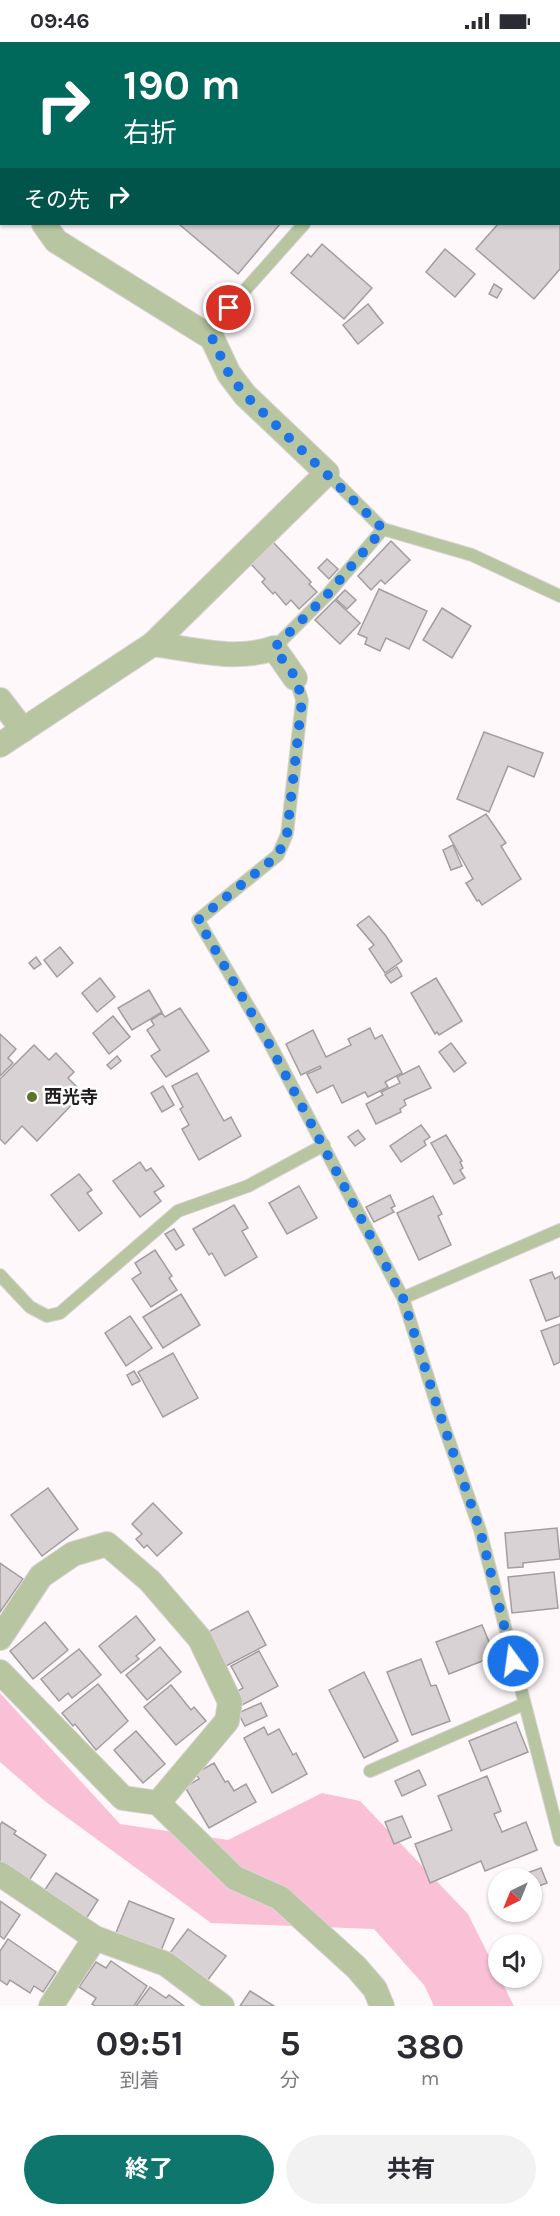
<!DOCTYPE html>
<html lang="ja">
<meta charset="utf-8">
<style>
:root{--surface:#fff;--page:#f2f2f3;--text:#2b2b33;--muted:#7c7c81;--accent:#0f766e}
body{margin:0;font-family:Karla,"Noto Sans JP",sans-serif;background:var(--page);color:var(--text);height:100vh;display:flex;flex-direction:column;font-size:22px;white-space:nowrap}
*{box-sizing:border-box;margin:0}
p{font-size:20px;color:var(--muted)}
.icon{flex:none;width:33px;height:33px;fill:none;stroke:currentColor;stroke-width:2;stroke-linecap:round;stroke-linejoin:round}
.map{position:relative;height:1964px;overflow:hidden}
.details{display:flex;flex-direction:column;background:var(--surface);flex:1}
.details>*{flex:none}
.guide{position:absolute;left:0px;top:0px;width:561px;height:183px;box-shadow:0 2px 4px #0004;background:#00695c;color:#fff;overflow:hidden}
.needle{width:39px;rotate:223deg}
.fabs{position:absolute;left:488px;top:1826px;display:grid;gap:12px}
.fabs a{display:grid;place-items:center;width:54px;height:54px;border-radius:50%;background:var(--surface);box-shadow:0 2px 4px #0004;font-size:30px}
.pin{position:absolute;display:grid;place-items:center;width:51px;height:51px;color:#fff;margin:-26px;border:3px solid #fff;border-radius:50%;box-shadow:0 2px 6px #0007}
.me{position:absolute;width:66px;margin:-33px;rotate:346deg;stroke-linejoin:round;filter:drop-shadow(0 0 4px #0008)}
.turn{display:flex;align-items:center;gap:21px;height:126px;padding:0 24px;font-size:27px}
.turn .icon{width:78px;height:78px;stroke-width:2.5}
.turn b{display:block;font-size:42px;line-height:51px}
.then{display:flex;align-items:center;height:57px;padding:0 24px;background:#0003;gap:12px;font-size:22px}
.eta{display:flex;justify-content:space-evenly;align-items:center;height:102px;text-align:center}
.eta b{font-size:36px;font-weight:700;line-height:42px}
.action{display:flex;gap:12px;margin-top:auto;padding:12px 24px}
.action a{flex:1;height:69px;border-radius:36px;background:var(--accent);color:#fff;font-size:24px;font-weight:700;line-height:69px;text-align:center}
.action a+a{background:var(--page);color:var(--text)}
.status{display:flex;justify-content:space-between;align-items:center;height:42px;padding:0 30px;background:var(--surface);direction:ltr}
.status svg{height:16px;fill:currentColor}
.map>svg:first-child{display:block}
</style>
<div class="status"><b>09:46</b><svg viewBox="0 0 49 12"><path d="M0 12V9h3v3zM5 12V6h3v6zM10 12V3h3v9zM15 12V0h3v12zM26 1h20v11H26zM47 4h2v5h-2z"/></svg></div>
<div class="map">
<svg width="560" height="1964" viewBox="0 0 560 1964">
<rect width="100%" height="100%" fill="#fff8fb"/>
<path fill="#fac1d6" d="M 0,1651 L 120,1782 L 228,1798 L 322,1751 L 360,1759 L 468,1872 L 514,1964 L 434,1964 L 424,1943 L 374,1887 L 211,1881 L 46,1760 L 0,1720 Z"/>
<g fill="#d9d2d5" stroke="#a39d9f" stroke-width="1.5">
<path d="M 0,0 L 14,2 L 2,2 L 0,57 Z"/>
<path d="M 560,109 L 560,227 L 534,257 L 476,207 L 498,182 L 560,182 Z"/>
<path d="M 181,182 L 280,182 L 238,232 L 180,183 Z"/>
<path d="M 322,202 L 372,246 L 344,277 L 291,231 L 308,212 L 311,215 Z"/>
<path d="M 445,207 L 475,232 L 455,255 L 426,230 Z"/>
<path d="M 494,242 L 502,247 L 497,256 L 489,252 Z"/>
<path d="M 368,262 L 383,281 L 358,302 L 343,283 Z"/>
<path d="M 391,499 L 410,518 L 385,542 L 381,538 L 371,548 L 358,534 Z"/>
<path d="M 273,500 L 311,540 L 309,542 L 317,550 L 299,567 L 291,558 L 286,563 L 275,550 L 273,552 L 262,540 L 265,537 L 250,521 Z"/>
<path d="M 327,517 L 338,527 L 329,537 L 318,526 Z"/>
<path d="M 379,547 L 427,569 L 409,607 L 386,596 L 380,609 L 365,602 L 367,596 L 358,592 Z"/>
<path d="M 345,548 L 356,558 L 347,567 L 336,557 Z"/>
<path d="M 335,558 L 360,581 L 340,602 L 315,578 Z"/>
<path d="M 442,566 L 471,584 L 452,616 L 423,598 Z"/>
<path d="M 484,690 L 543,711 L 534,735 L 508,724 L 489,770 L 457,757 Z"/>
<path d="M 486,772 L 506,801 L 501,804 L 521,837 L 482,863 L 479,858 L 477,859 L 466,841 L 473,837 L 449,794 Z"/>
<path d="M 453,803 L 462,824 L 451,828 L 443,808 Z"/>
<path d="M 369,874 L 386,894 L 402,919 L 385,931 L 369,907 L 374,903 L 357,883 Z"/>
<path d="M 60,905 L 73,921 L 57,935 L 44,918 Z"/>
<path d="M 36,915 L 41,922 L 34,927 L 29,921 Z"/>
<path d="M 397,925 L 402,934 L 391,941 L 385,933 Z"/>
<path d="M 100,936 L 115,955 L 97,970 L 82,951 Z"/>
<path d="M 436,936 L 462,979 L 439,993 L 437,990 L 435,992 L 411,951 Z"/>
<path d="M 149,948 L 162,970 L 132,988 L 118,966 Z"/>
<path d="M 180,966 L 209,1009 L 166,1035 L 151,1014 L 160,1008 L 147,988 L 154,983 L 151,978 L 162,971 L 165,975 Z"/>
<path d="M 113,974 L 130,995 L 109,1012 L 93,991 Z"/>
<path d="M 370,986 L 375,997 L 382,993 L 402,1031 L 385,1040 L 388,1045 L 368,1055 L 365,1050 L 342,1061 L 333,1043 L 317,1051 L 307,1032 L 321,1026 L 320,1024 L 301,1033 L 286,1002 L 313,988 L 326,1015 L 351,1003 L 348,997 Z"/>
<path d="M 0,992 L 16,1007 L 8,1016 L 13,1021 L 0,1034 Z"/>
<path d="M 451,1001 L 466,1021 L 454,1030 L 439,1010 Z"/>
<path d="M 34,1003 L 49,1018 L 56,1011 L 74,1030 L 68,1036 L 83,1051 L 37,1099 L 22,1084 L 5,1102 L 0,1097 L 0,1037 Z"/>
<path d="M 117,1014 L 121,1019 L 111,1027 L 107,1023 Z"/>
<path d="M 419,1024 L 431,1046 L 404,1058 L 406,1063 L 400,1067 L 401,1070 L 376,1082 L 366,1062 L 383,1053 L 381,1050 L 400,1041 L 397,1035 Z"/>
<path d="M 197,1031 L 224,1079 L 231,1075 L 241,1094 L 199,1118 L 182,1087 L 189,1083 L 180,1067 L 183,1065 L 172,1044 Z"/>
<path d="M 163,1044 L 174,1063 L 162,1070 L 151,1051 Z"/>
<path d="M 421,1083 L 430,1095 L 424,1099 L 426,1103 L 401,1120 L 390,1104 Z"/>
<path d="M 358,1088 L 365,1097 L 355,1104 L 348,1095 Z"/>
<path d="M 446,1093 L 462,1119 L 460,1120 L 463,1126 L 460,1128 L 465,1136 L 454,1142 L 431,1101 Z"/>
<path d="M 140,1120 L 146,1129 L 151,1126 L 164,1144 L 154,1150 L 161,1159 L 140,1175 L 113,1139 Z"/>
<path d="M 79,1132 L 92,1148 L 87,1151 L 102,1171 L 79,1189 L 51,1153 Z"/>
<path d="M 299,1144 L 317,1176 L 287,1192 L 269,1161 Z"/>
<path d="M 390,1153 L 395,1164 L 391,1166 L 394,1170 L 374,1180 L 366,1165 Z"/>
<path d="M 433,1154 L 442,1172 L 438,1174 L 451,1203 L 419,1218 L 397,1171 Z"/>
<path d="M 234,1163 L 248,1186 L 242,1189 L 257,1215 L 225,1234 L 212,1211 L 209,1213 L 193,1187 Z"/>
<path d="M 174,1187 L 184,1203 L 176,1208 L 165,1192 Z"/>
<path d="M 155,1208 L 172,1234 L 169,1236 L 177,1248 L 151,1265 L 132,1237 L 141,1231 L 135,1221 Z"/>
<path d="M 552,1230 L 555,1237 L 560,1234 L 560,1274 L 546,1279 L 530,1238 Z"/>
<path d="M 181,1252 L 200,1283 L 163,1306 L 143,1275 Z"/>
<path d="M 130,1274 L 152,1306 L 126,1324 L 105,1291 Z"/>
<path d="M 560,1282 L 560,1320 L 554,1323 L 541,1289 Z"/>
<path d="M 173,1311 L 198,1356 L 163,1375 L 138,1330 Z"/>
<path d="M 134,1329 L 140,1339 L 132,1343 L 127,1333 Z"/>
<path d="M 48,1446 L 78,1487 L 42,1514 L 11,1473 Z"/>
<path d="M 153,1461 L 182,1491 L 157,1514 L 147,1503 L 144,1506 L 136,1497 L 142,1492 L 132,1482 Z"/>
<path d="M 557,1486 L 560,1517 L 523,1521 L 523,1525 L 508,1526 L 505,1491 Z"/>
<path d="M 0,1521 L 23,1537 L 0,1570 Z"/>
<path d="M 554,1530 L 558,1566 L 512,1571 L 508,1535 Z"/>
<path d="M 248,1569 L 266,1603 L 226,1624 L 208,1590 Z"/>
<path d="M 136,1574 L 155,1598 L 136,1614 L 139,1617 L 121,1631 L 99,1604 Z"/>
<path d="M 45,1580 L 68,1608 L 33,1637 L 10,1609 Z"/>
<path d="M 482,1583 L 495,1614 L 449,1632 L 436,1600 Z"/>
<path d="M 160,1605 L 181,1630 L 147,1658 L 126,1633 Z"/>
<path d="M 79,1607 L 101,1633 L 72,1656 L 68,1651 L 59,1659 L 41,1637 Z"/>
<path d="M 259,1609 L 278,1644 L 242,1663 L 236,1650 L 243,1646 L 231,1624 Z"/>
<path d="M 421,1617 L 431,1644 L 436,1643 L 450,1679 L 412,1693 L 387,1630 Z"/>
<path d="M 364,1630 L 398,1699 L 364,1716 L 329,1648 Z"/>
<path d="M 98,1642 L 128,1679 L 96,1708 L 75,1682 L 73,1684 L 62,1671 Z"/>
<path d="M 171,1643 L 191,1668 L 194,1665 L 206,1679 L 176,1703 L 144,1665 Z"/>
<path d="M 261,1661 L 267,1674 L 245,1684 L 238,1671 Z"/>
<path d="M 516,1680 L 528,1710 L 481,1729 L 469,1699 Z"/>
<path d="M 264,1685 L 268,1693 L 279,1687 L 293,1713 L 296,1711 L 307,1732 L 272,1751 L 244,1696 Z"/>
<path d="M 136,1689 L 165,1722 L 143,1741 L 114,1708 Z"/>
<path d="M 214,1721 L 225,1740 L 228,1739 L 234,1749 L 246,1742 L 256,1760 L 209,1786 L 185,1745 L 199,1737 L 196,1731 Z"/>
<path d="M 419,1728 L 426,1743 L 402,1754 L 395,1739 Z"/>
<path d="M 487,1734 L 501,1769 L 494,1772 L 502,1790 L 526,1780 L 537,1808 L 485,1829 L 481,1819 L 430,1841 L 415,1802 L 452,1788 L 438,1754 Z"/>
<path d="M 402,1774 L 411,1795 L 394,1802 L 385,1780 Z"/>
<path d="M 2,1780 L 16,1789 L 14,1792 L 46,1813 L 28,1840 L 0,1822 L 0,1783 Z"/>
<path d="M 541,1826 L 547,1841 L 533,1846 L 527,1831 Z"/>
<path d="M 56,1831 L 98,1858 L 86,1877 L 44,1849 Z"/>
<path d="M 0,1859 L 20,1873 L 4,1897 L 0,1894 Z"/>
<path d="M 129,1859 L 174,1877 L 160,1911 L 115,1893 Z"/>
<path d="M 188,1887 L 226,1914 L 207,1939 L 170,1911 Z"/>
<path d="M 8,1897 L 56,1930 L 43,1950 L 34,1944 L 30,1951 L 10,1938 L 7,1943 L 0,1938 L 0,1909 Z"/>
<path d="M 111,1919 L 147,1944 L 134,1964 L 95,1964 L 92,1962 L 96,1956 L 79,1945 L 96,1920 L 106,1926 Z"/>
<path d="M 150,1945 L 166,1956 L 169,1953 L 184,1964 L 136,1964 Z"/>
<path d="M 250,1949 L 274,1964 L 240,1964 Z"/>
</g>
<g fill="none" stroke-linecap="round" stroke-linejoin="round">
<g stroke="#dcd5d8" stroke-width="14">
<g id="lane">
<path d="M 343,0 L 344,2"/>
<path d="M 545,0 L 546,2"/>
<path d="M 212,296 L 229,266 L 304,182"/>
<path d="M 327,431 L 383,487 L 472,513 L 560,554"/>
<path d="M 274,606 L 327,553 L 383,487"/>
<path d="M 295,636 L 302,658 L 287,792 L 278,813 L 198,878 L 268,998 L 403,1256 L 438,1367 L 480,1488 L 560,1798"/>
<path d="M 0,1233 L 30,1265 L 47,1274 L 60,1271 L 178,1169 L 248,1144 L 324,1103"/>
<path d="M 403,1256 L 560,1188"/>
<path d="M 370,1729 L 524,1662"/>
</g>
</g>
<g stroke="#dcd5d8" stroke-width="26">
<g id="street">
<path d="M 172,2 L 174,0"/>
<path d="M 0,116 L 2,118"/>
<path d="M 44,182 L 56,199 L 212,296 L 229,332 L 245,353 L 327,431 L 153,602"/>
<path d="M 0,658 L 23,688"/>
<path d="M 0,703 L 153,602 C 193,607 236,620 274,606 L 295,636"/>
<path d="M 0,1596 L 41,1534 L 73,1512 L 107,1502 L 150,1539 L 200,1597 L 230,1660 L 227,1679 L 158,1761"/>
<path d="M 0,1630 L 123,1756 L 158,1761 L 235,1836 L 280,1856 L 356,1925 L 375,1947 L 382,1964"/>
<path d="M 0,1832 L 95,1896 L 166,1922 L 222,1964"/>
<path d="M 51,1964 L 95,1896"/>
</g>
</g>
<use href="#lane" stroke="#b7c5a0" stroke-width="12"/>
<use href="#street" stroke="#b7c5a0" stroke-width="24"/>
</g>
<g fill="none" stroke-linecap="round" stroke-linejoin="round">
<path stroke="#1a73e8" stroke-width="10" stroke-dasharray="0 18" d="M 229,266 L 212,296 L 229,332 L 245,353 L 383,487 L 327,553 L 274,606 L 296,636 L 302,658 L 287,792 L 278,813 L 198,878 L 267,998 L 403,1256 L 438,1367 L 480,1488 L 513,1619"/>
</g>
<circle fill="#5c7427" stroke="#fff" stroke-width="2" cx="32" cy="1055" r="6"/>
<g text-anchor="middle" stroke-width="5" stroke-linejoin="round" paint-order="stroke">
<g font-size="18" font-weight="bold" fill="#221f20" stroke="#fff" text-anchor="start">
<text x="44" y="1061">西光寺</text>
</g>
</g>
</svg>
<div class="fabs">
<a><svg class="needle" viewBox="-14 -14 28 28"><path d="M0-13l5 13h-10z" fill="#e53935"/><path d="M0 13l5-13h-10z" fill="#7c7c81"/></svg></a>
<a><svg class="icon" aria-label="sound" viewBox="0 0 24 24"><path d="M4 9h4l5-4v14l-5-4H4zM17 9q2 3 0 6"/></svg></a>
</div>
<div class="pin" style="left:229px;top:266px;background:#d93025"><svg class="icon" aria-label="arrive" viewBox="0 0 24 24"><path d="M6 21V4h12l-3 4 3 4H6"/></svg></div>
<svg class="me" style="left:513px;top:1619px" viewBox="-20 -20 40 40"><circle r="17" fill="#1a73e8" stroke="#fff" stroke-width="3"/><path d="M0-11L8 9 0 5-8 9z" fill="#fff"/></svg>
<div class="guide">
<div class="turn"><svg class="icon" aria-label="right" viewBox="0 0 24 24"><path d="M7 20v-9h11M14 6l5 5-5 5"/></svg><div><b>190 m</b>右折</div></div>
<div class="then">その先<svg class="icon" aria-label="right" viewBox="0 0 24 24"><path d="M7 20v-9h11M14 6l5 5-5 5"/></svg></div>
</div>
</div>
<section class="details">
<div class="eta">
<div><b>09:51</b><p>到着</p></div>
<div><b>5</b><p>分</p></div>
<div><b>380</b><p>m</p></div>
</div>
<div class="action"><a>終了</a><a>共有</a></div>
</section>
